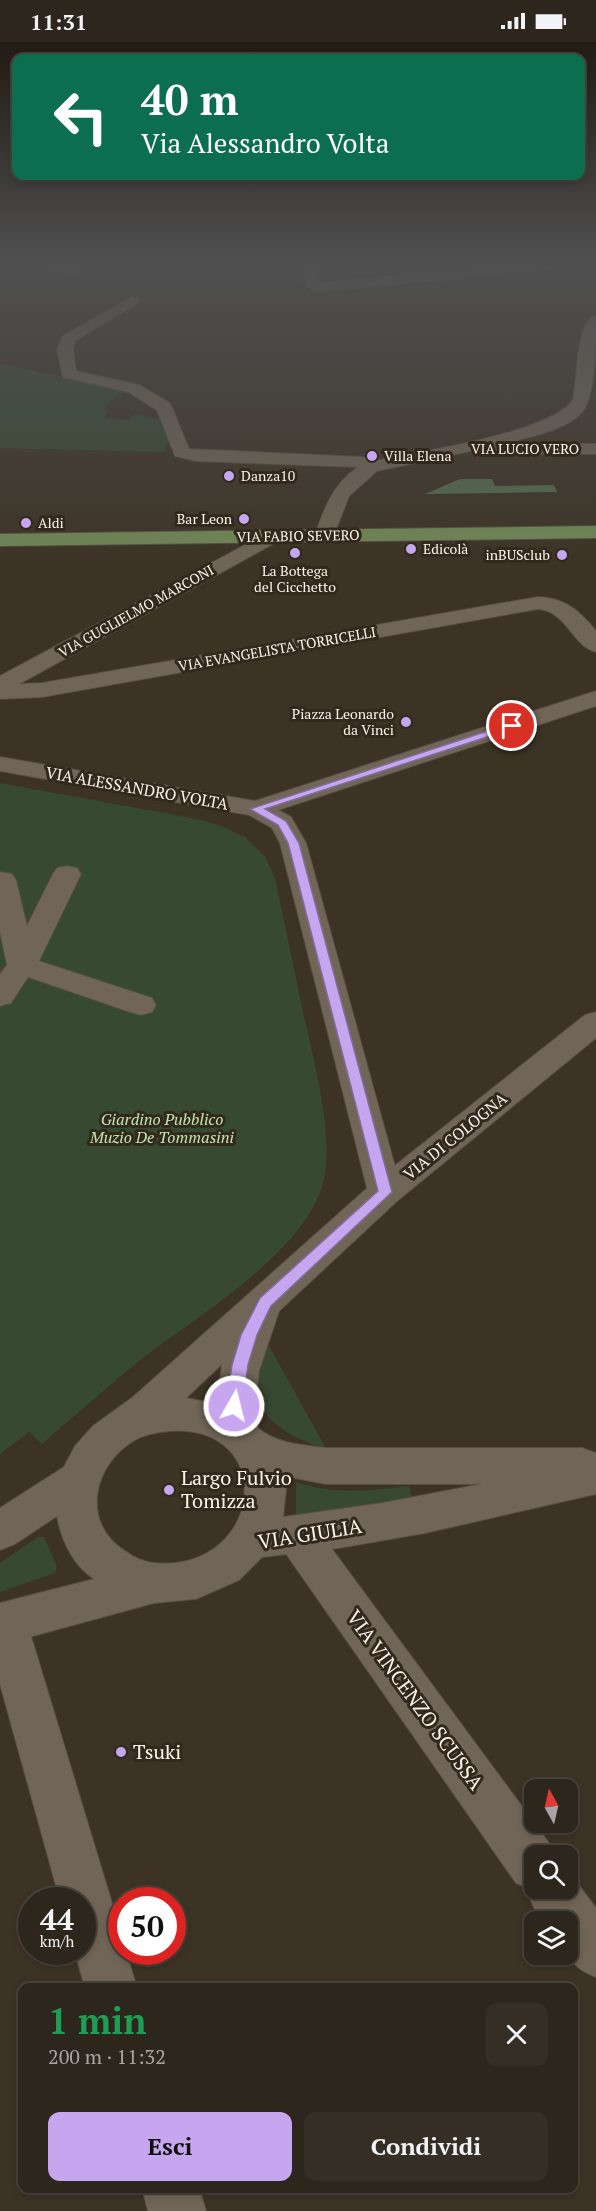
<!DOCTYPE html>
<html lang="it">
<meta charset="utf-8">
<style>
:root{--surface:#2d261c;--page:#352e25;--text:#f1f3f6;--muted:#a7a5a3;--line:#48433b;--accent:#c7a6f0}
body{margin:0;font-family:"PT Serif",serif;background:var(--page);color:var(--text);height:100vh;display:flex;flex-direction:column;font-size:22px;white-space:nowrap}
*{box-sizing:border-box;margin:0}
p{font-size:20px;color:var(--muted)}
.icon{flex:none;width:33px;height:33px;fill:none;stroke:currentColor;stroke-width:2;stroke-linecap:round;stroke-linejoin:round}
.map{position:relative;flex:1;overflow:hidden}
.side{position:absolute;left:18px;top:1941px;width:560px;height:210px;display:flex;flex-direction:column;background:var(--surface);border-radius:12px;box-shadow:0 3px 9px #0003,0 0 0 2px var(--line)}
.side>*{flex:none}
.top-card{position:absolute;left:12px;top:12px;width:573px;height:126px;border-radius:12px;box-shadow:0 3px 9px #0003,0 0 0 2px var(--line);background:#0b6e4f;color:#fff;overflow:hidden}
.needle{width:39px;rotate:352deg}
.controls{position:absolute;left:524px;top:1737px;display:grid;gap:12px}
.controls a{display:grid;place-items:center;width:54px;height:54px;border-radius:12px;background:var(--surface);box-shadow:0 3px 9px #0003,0 0 0 2px var(--line);font-size:30px}
.speed{position:absolute;left:18px;top:1845px;display:flex;gap:12px;font-size:30px;font-weight:700;text-align:center}
.speed>*{display:grid;place-content:center;width:78px;height:78px;border-radius:50%;background:var(--surface);box-shadow:0 3px 9px #0003,0 0 0 2px var(--line);line-height:1}
.speed small{font-size:15px;font-weight:400}
.speed .limit{border:9px solid #d22;background:#fff;color:#111}
.pin{position:absolute;display:grid;place-items:center;width:51px;height:51px;color:#fff;margin:-26px;border:3px solid #fff;border-radius:50%;box-shadow:0 2px 6px #0007}
.me{position:absolute;width:66px;margin:-33px;rotate:8deg;stroke-linejoin:round;filter:drop-shadow(0 0 4px #0008)}
.turn{display:flex;align-items:center;gap:21px;height:126px;padding:0 30px;font-size:27px}
.turn .icon{width:78px;height:78px;stroke-width:2.5}
.turn b{display:block;font-size:42px;line-height:51px}
.round{display:grid;place-items:center;flex:none;width:63px;height:63px;border-radius:12px;background:var(--page)}
.overview{display:flex;align-items:center;justify-content:space-between;height:102px;padding:0 30px}
h1{font-size:36px;font-weight:600;line-height:45px;color:#1e9e55}
.action{display:flex;gap:12px;margin-top:auto;padding:12px 30px}
.action a{flex:1;height:69px;border-radius:12px;background:var(--accent);color:#111;font-size:24px;font-weight:600;line-height:69px;text-align:center}
.action a+a{background:var(--page);color:var(--text)}
.status{display:flex;justify-content:space-between;align-items:center;height:42px;padding:0 30px;background:var(--surface);direction:ltr}
.status svg{height:16px;fill:currentColor}
.map>svg:first-child{display:block}
</style>
<div class="status"><b>11:31</b><svg viewBox="0 0 49 12"><path d="M0 12V9h3v3zM5 12V6h3v6zM10 12V3h3v9zM15 12V0h3v12zM26 1h20v11H26zM47 4h2v5h-2z"/></svg></div>
<div class="map">
<svg width="596" height="2169" viewBox="0 0 596 2169">
<rect width="100%" height="100%" fill="#3c3325"/>
<g fill="#374930">
<path d="M 0,322 L 124,347 L 103,367 L 108,369 L 105,376 L 130,378 L 134,372 L 165,378 L 169,398 L 164,410 L 0,406 Z"/>
<path d="M 0,741 L 197,777 L 218,783 L 245,795 L 256,806 L 265,814 L 275,836 C 285,884 295,931 305,979 C 315,1023 336,1102 322,1145 C 299,1215 195,1275 139,1319 C 106,1346 74,1374 42,1402 L 29,1390 L 0,1412 Z"/>
<path d="M 265,1297 L 327,1408 C 262,1385 247,1365 265,1297 Z"/>
<path d="M 296,1440 C 334,1453 370,1449 409,1444 L 413,1460 L 363,1463 L 300,1473 L 296,1472 Z"/>
<path d="M 38,1495 L 44,1495 L 57,1525 L 55,1531 L 0,1550 L 0,1521 Z"/>
</g>
<path fill="#54694b" d="M 460,437 L 492,437 L 495,444 L 554,443 L 557,450 L 425,452 Z"/>
<g fill="none" stroke-linecap="round" stroke-linejoin="round">
<g stroke="#574e43" stroke-width="2">
<g id="street">
<path d="M 32,223 L 87,226 L 89,229 C 82,236 40,230 32,223 Z"/>
<path d="M 305,223 L 319,223 L 317,237 L 321,241 L 506,223 L 559,223 L 552,227 L 317,250 L 312,249 L 303,238 Z"/>
<path d="M 133,254 L 140,258 L 138,261 L 75,299 L 73,308 L 76,329 L 139,343 L 170,361 L 189,407 L 362,415 L 374,419 C 413,411 556,390 573,357 C 578,338 575,279 596,274 C 596,297 596,351 583,369 C 566,389 528,395 503,402 L 596,402 L 596,412 L 501,412 L 495,411 L 492,407 L 494,404 L 377,429 L 349,454 L 332,498 L 318,498 L 315,494 C 324,466 333,442 358,425 L 196,419 L 175,414 L 157,368 L 128,350 L 63,335 L 57,308 L 63,294 Z"/>
<path d="M 273,488 L 280,490 L 283,494 L 280,498 L 19,642 L 42,641 L 538,555 C 565,556 580,569 596,589 L 596,610 C 572,604 567,569 538,567 L 42,655 L 0,657 L 0,634 Z"/>
<path d="M 596,649 L 596,664 L 278,768 L 291,775 L 306,801 L 402,1150 L 397,1159 L 385,1163 L 373,1159 L 368,1150 L 280,801 L 272,786 L 249,773 L 0,729 L 0,715 L 255,759 Z"/>
<path d="M 67,824 L 77,826 L 81,832 L 39,919 L 152,956 L 156,963 L 152,970 L 141,973 L 130,970 L 28,935 L 11,961 L 0,964 L 0,932 L 7,923 L 0,890 L 0,830 L 12,832 L 16,838 L 27,884 L 53,832 L 57,826 Z"/>
<path d="M 297,1474 L 312,1480 L 552,1805 L 555,1814 L 534,1814 L 534,1846 L 567,1846 L 567,1828 L 596,1866 L 596,1935 C 564,1922 567,1911 567,1880 L 544,1880 L 533,1864 L 526,1845 L 516,1841 L 282,1506 L 276,1493 L 282,1480 Z"/>
<path d="M 5,1560 L 21,1566 L 27,1581 L 122,1894 L 122,1910 L 126,1910 L 137,1946 L 85,1946 L 75,1910 L 82,1910 L 82,1858 L 60,1858 L 0,1642 L 0,1562 Z"/>
<path d="M 142,2146 L 199,2146 L 206,2169 L 148,2169 Z"/>
</g>
</g>
<g stroke="#574e43" stroke-width="2">
<path id="secondary" d="M 596,970 L 596,996 L 397,1159 L 279,1269 L 259,1329 L 256,1360 L 257,1385 C 275,1402 303,1403 326,1406 L 582,1406 L 596,1411 L 596,1452 L 425,1491 L 339,1506 L 262,1515 L 239,1538 L 196,1557 L 154,1561 L 0,1603 L 0,1561 L 94,1537 C 73,1523 61,1498 57,1474 L 15,1502 L 0,1508 L 0,1466 L 64,1425 L 75,1404 L 93,1384 L 133,1355 L 373,1141 L 585,973 ZM 222,1322 L 217,1362 L 186,1356 ZM 170,1389 C 280,1382 263,1531 154,1521 C 144,1520 133,1515 125,1509 C 80,1481 93,1422 135,1398 C 145,1392 159,1390 170,1389 ZM 284,1434 L 326,1442 L 482,1442 L 382,1461 L 283,1475 L 286,1448 Z"/>
</g>
<g stroke="#574e43" stroke-width="2">
<path id="primary" d="M 596,484 L 596,496 L 0,504 L 0,492 Z"/>
</g>
<use href="#street" fill="#706556" fill-rule="evenodd"/>
<use href="#secondary" fill="#706556" fill-rule="evenodd"/>
<use href="#primary" fill="#708855" fill-rule="evenodd"/>
</g>
<linearGradient id="sky" x2="0" y2="1"><stop stop-color="#211c14"/><stop offset="0.42" stop-color="#505051"/><stop offset="1" stop-color="#505051" stop-opacity="0"/></linearGradient>
<rect width="596" height="527" fill="url(#sky)"/>
<path fill="#c7a6f0" stroke="#816c9c" stroke-width="1.5" d="M 512,681 L 517,684 L 515,686 L 265,767 L 286,779 L 299,801 L 392,1150 L 271,1264 L 257,1293 L 248,1323 L 242,1364 L 240,1369 L 229,1369 L 226,1364 L 232,1323 L 241,1293 L 260,1256 L 378,1149 L 288,801 L 278,783 L 250,767 Z"/>
<g fill="#c7a6f0" stroke="#32291c" stroke-width="2">
<circle cx="372" cy="414" r="6"/>
<circle cx="229" cy="434" r="6"/>
<circle cx="244" cy="477" r="6"/>
<circle cx="26" cy="481" r="6"/>
<circle cx="411" cy="507" r="6"/>
<circle cx="295" cy="511" r="6"/>
<circle cx="562" cy="513" r="6"/>
<circle cx="406" cy="680" r="6"/>
<circle cx="169" cy="1448" r="6"/>
<circle cx="121" cy="1710" r="6"/>
</g>
<g text-anchor="middle" stroke-width="6" stroke-linejoin="round" paint-order="stroke">
<g font-size="14" fill="#faf4ec" stroke="#32291c">
<text x="525" y="412">VIA LUCIO VERO</text>
<text transform="translate(298 494) rotate(-1)" y="5">VIA FABIO SEVERO</text>
<text transform="translate(136 569) rotate(-29)" y="5">VIA GUGLIELMO MARCONI</text>
<text transform="translate(277 607) rotate(-10)" y="5">VIA EVANGELISTA TORRICELLI</text>
</g>
<g font-size="14" fill="#faf4ec" stroke="#32291c" text-anchor="start">
<text x="384" y="419">Villa Elena</text>
<text x="241" y="439">Danza10</text>
<text x="232" y="482" text-anchor="end">Bar Leon</text>
<text x="38" y="486">Aldi</text>
<text x="423" y="512">Edicolà</text>
<text x="550" y="518" text-anchor="end">inBUSclub</text>
<text x="295" y="534" text-anchor="middle">La Bottega<tspan x="295" dy="16">del Cicchetto</tspan></text>
<text x="394" y="677" text-anchor="end">Piazza Leonardo<tspan x="394" dy="16">da Vinci</tspan></text>
</g>
<g font-size="16" fill="#faf4ec" stroke="#32291c">
<text transform="translate(137 746) rotate(10)" y="6">VIA ALESSANDRO VOLTA</text>
<text transform="translate(455 1094) rotate(-39)" y="6">VIA DI COLOGNA</text>
</g>
<g font-size="16" font-style="italic" fill="#c0e7b1" stroke="#32291c">
<text x="162" y="1083">Giardino Pubblico<tspan x="162" dy="18">Muzio De Tommasini</tspan></text>
</g>
<g font-size="20" fill="#faf4ec" stroke="#32291c" text-anchor="start">
<text x="181" y="1443">Largo Fulvio<tspan x="181" dy="23">Tomizza</tspan></text>
<text x="133" y="1717">Tsuki</text>
</g>
<g font-size="20" fill="#faf4ec" stroke="#32291c">
<text transform="translate(310 1492) rotate(-9)" y="7">VIA GIULIA</text>
<text transform="translate(415 1658) rotate(54)" y="7">VIA VINCENZO SCUSSA</text>
</g>
</g>
</svg>
<div class="controls">
<a><svg class="needle" viewBox="-14 -14 28 28"><path d="M0-13l5 13h-10z" fill="#e53935"/><path d="M0 13l5-13h-10z" fill="#a7a5a3"/></svg></a>
<a><svg class="icon" aria-label="search" viewBox="0 0 24 24"><circle cx="10" cy="10" r="6"/><path d="M15 15l6 6"/></svg></a>
<a><svg class="icon" aria-label="layers" viewBox="0 0 24 24"><path d="M12 4l9 5-9 5-9-5zM3 14l9 5 9-5"/></svg></a>
</div>
<div class="speed"><div>44<small>km/h</small></div><div class="limit">50</div></div>
<div class="pin" style="left:512px;top:684px;background:#d93025"><svg class="icon" aria-label="arrive" viewBox="0 0 24 24"><path d="M6 21V4h12l-3 4 3 4H6"/></svg></div>
<svg class="me" style="left:234px;top:1364px" viewBox="-20 -20 40 40"><circle r="17" fill="#c7a6f0" stroke="#fff" stroke-width="3"/><path d="M0-11L8 9 0 5-8 9z" fill="#fff"/></svg>
<div class="top-card">
<div class="turn"><svg class="icon" aria-label="left" viewBox="0 0 24 24"><path d="M17 20v-9H6M10 6l-5 5 5 5"/></svg><div><b>40 m</b>Via Alessandro Volta</div></div>
</div>
<section class="side">
<div class="overview"><div><h1>1 min</h1><p>200 m · 11:32</p></div><a class="round"><svg class="icon" aria-label="close" viewBox="0 0 24 24"><path d="M6 6l12 12M18 6L6 18"/></svg></a></div>
<div class="action"><a>Esci</a><a>Condividi</a></div>
</section>
</div>
